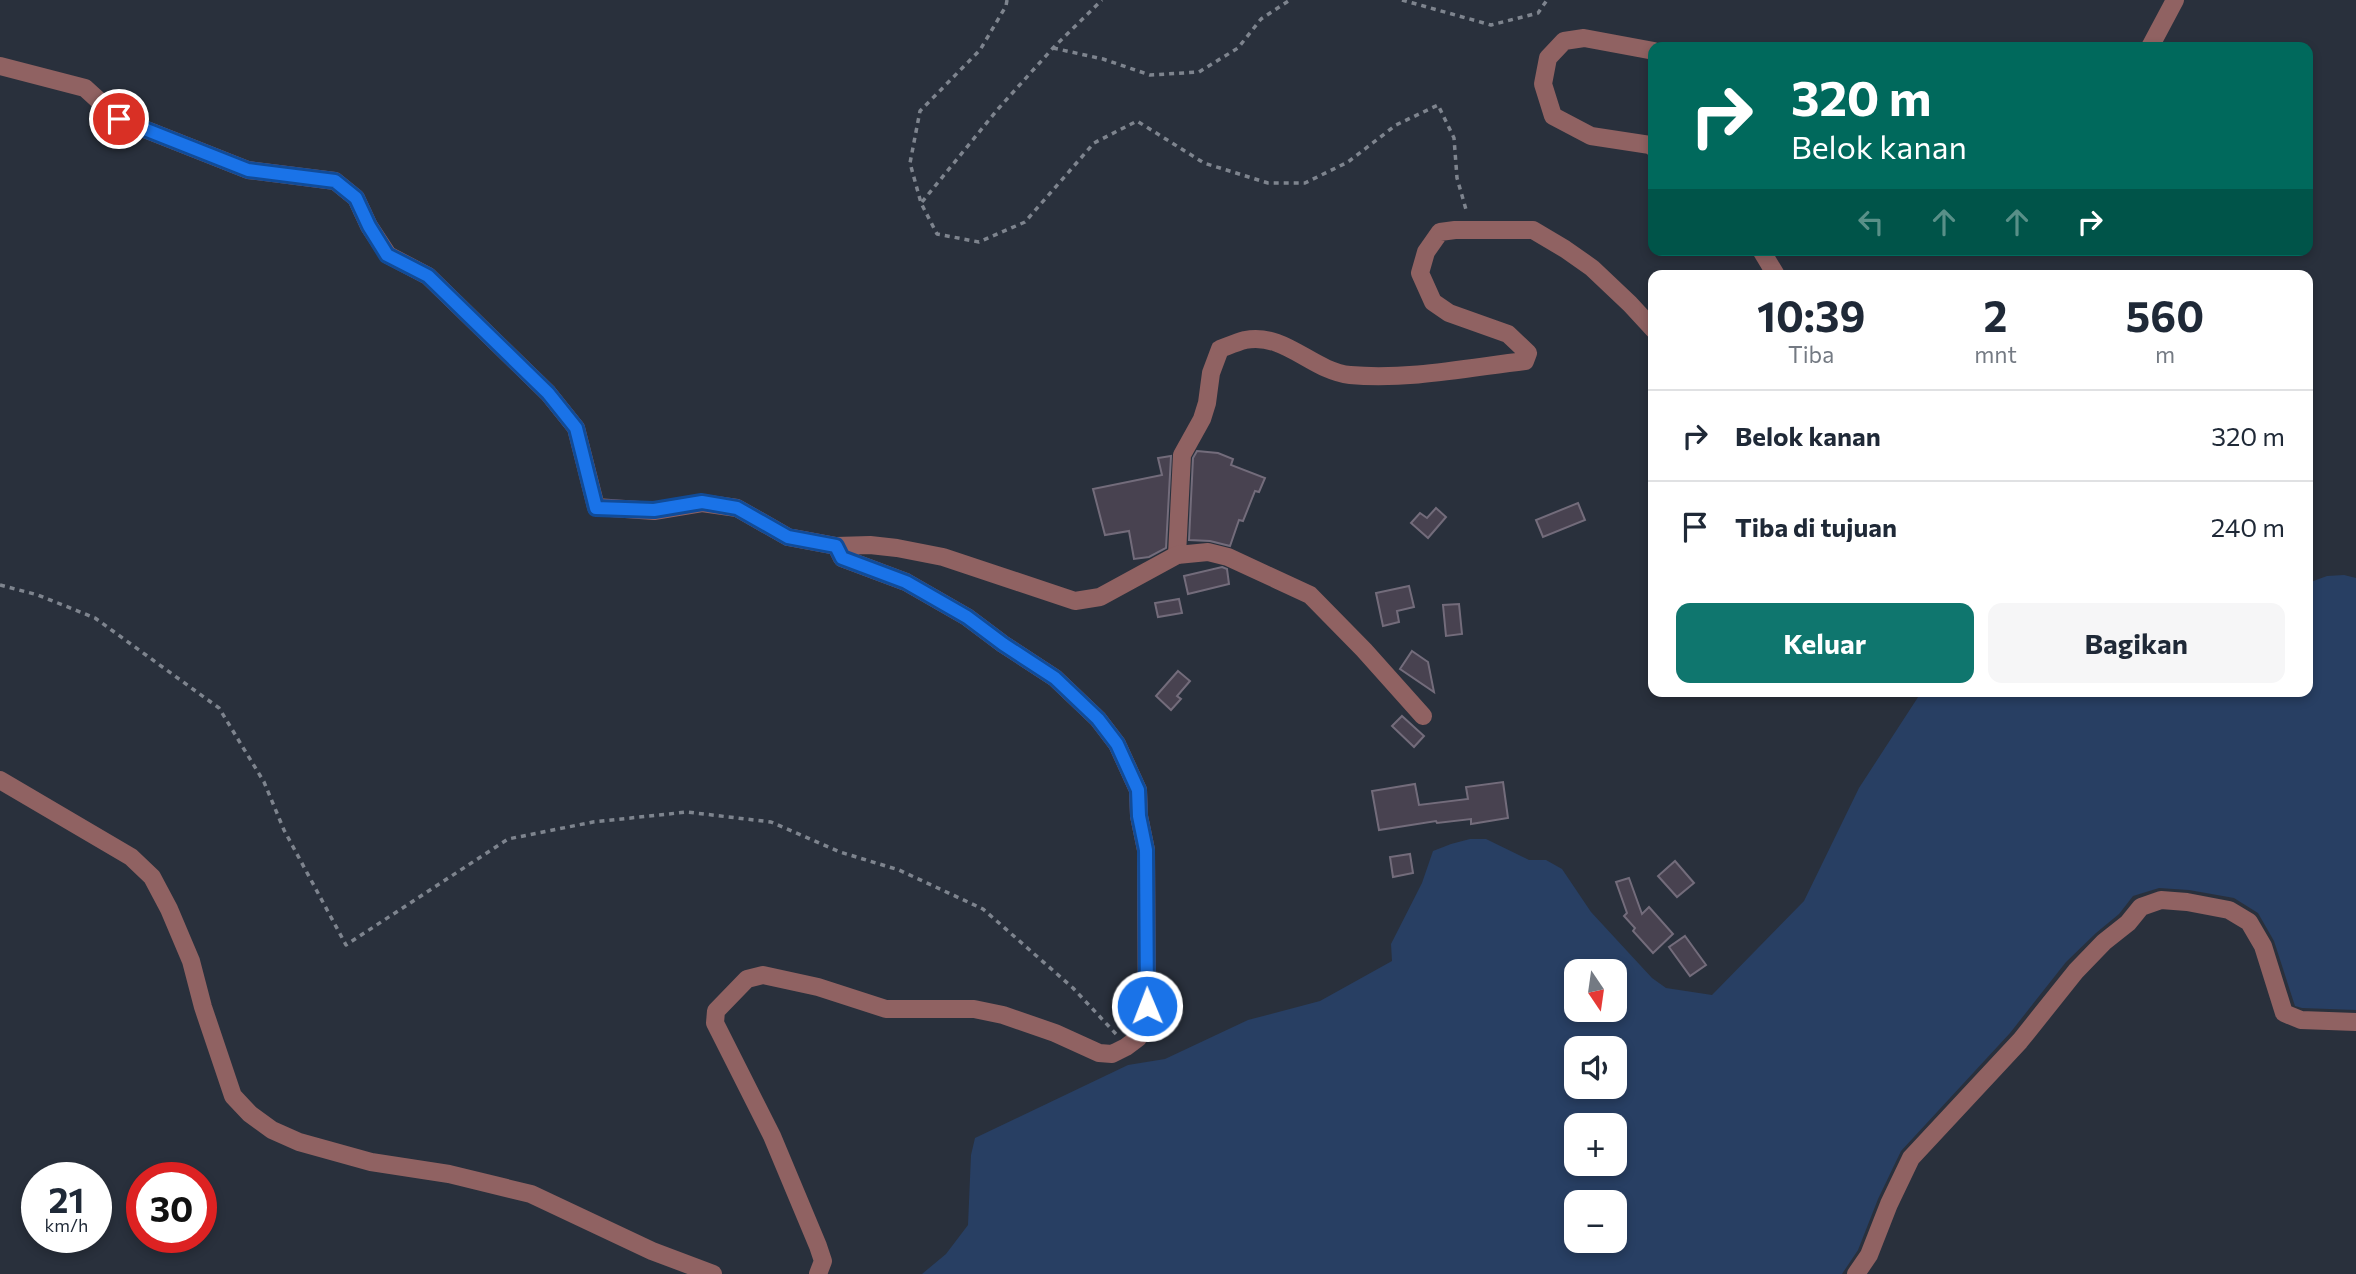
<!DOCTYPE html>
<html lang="id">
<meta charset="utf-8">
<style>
:root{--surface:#fff;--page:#f6f6f7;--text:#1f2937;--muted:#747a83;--line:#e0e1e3;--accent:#0f766e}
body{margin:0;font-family:Commissioner,sans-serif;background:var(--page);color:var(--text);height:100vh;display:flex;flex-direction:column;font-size:26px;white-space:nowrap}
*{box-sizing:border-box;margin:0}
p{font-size:23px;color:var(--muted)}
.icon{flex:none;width:38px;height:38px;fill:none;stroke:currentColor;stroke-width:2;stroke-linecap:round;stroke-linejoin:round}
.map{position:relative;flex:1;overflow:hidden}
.drawer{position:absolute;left:1648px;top:270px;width:665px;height:427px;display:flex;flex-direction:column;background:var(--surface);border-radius:14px;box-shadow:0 4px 10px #0003}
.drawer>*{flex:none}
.top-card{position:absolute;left:1648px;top:42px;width:665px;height:214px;border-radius:14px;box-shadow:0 4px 10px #0003;background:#00695c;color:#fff;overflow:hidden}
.needle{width:46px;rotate:167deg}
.controls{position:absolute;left:1564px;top:959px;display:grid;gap:14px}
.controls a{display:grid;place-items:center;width:63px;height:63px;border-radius:14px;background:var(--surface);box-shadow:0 4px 10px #0003;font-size:35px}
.speed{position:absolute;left:21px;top:1162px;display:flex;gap:14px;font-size:35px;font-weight:700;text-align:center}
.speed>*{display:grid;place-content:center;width:91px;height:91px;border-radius:50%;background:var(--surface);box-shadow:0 4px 10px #0003;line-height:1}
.speed small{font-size:18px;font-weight:400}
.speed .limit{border:10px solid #d22;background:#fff;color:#111}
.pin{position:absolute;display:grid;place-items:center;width:60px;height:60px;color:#fff;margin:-30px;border:4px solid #fff;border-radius:50%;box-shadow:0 2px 7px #0007}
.me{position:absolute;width:77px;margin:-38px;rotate:359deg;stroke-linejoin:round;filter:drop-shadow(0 0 5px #0008)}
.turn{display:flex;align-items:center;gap:24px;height:147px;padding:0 28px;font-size:32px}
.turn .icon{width:91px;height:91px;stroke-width:2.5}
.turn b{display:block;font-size:49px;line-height:60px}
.lanes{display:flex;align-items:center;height:66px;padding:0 28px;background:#0003;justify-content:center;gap:35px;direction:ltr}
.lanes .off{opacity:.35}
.eta{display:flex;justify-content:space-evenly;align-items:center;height:119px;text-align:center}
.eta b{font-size:42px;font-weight:700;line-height:49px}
.primary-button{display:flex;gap:14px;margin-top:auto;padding:14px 28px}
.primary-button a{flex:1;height:80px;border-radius:14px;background:var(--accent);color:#fff;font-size:28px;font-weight:700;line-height:80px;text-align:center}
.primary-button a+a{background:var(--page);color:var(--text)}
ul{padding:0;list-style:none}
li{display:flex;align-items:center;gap:21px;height:91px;padding:0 28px;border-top:2px solid var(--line)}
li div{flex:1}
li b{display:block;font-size:26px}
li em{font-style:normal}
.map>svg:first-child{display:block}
</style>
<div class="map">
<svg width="2356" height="1274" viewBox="0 0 2356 1274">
<rect width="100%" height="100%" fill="#29303c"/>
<path fill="#283f63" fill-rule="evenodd" d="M 2344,575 L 2356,578 L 2356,1010 L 2302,1008 L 2295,1006 L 2274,941 L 2258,913 L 2234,898 L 2189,890 L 2159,888 L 2133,896 L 2119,914 L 2096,933 L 2066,962 L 2010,1033 L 1901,1151 L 1878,1199 L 1858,1250 L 1842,1274 L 922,1274 L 946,1254 L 968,1225 L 971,1155 L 975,1138 L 1128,1065 L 1165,1059 L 1248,1020 L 1320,1001 L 1392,961 L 1391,944 L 1422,883 L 1433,851 L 1451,844 L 1470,839 L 1486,839 L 1529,860 L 1546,860 L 1562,869 L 1591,912 L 1652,978 L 1666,988 L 1712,995 L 1804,901 L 1859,788 L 1922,691 L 2308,691 L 2308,583 L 2327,576 ZM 1577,971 L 1615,971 L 1615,1010 L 1577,1010 ZM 1577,1048 L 1615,1048 L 1615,1087 L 1577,1087 ZM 1577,1125 L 1615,1125 L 1615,1164 L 1577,1164 ZM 1577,1202 L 1615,1202 L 1615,1241 L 1577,1241 Z"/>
<g fill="#484250" stroke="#736c7b" stroke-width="2">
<path d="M 1197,451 L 1218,453 L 1233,459 L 1231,465 L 1265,478 L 1259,492 L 1255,491 L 1243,521 L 1239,520 L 1230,546 L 1210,541 L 1189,540 L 1193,458 Z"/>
<path d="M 1171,456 L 1166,548 L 1149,557 L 1134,559 L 1129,531 L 1105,535 L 1093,489 L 1162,475 L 1158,458 Z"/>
<path d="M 1578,503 L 1585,520 L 1543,537 L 1536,520 Z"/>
<path d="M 1436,508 L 1446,517 L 1428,538 L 1411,523 L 1420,513 L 1427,518 Z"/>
<path d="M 1222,567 L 1227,569 L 1229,584 L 1188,594 L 1184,576 Z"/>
<path d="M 1409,586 L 1414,607 L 1397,611 L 1399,622 L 1383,626 L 1376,593 Z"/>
<path d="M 1179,599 L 1182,613 L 1158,617 L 1155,603 Z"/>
<path d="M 1459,604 L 1462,634 L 1446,636 L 1443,605 Z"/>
<path d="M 1412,651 L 1428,662 L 1434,692 L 1400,669 Z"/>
<path d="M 1178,671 L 1190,681 L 1177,696 L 1181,699 L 1171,710 L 1156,696 Z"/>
<path d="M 1402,716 L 1424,736 L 1414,747 L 1392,726 Z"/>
<path d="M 1503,782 L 1508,818 L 1471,824 L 1471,819 L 1437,823 L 1436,821 L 1379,830 L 1372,791 L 1415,784 L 1419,805 L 1468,799 L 1466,787 Z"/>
<path d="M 1410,854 L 1413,873 L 1393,877 L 1390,857 Z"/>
<path d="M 1675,861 L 1694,883 L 1677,897 L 1658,876 Z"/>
<path d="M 1629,878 L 1642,914 L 1649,907 L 1673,934 L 1653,953 L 1633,931 L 1635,928 L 1624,916 L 1627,913 L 1616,882 Z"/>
<path d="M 1685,936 L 1706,965 L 1690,976 L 1669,947 Z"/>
</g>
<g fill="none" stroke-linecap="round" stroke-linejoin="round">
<g stroke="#7e848e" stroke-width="3.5" stroke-dasharray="5 5" stroke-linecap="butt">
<path d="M 1007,0 L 1006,6 L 980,50 L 920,111 L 910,163 L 921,203 L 937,234 L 979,242 L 1025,222 L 1094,143 L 1137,121 L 1204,163 L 1268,183 L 1305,183 L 1348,162 L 1396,125 L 1438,105 L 1454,138 L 1457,178 L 1467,213"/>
<path d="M 1402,0 L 1491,25 L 1538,13 L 1547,0"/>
<path d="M 1053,48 L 1103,59 L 1150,75 L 1199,72 L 1238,48 L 1261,19 L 1290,0"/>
<path d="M 922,202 L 998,109 L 1053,48 L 1102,0"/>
<path d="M 0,585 L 38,595 L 95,618 L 219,708 L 264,782 L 284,830 L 346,945 L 508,839 L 593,822 L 687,812 L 771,822 L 840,852 L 899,870 L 983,909 L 1073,988 L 1116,1034"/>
</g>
<g stroke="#906262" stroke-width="18">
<path d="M 2150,47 L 2175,0"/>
<path d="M 1654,51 L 1584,38 L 1564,41 L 1548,58 L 1543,84 L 1553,116 L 1591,136 L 1650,145 L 1654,148"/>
<path d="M 0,66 L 85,88 L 119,119 L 248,170 L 335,181 L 356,198 L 369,226 L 388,255 L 428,276 L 548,393 L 576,428 L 596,507 L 654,511 L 702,503 L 737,508 L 788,537 L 836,546"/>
<path d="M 1761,250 L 1776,275"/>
<path d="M 1177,555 L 1182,455 L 1202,419 L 1207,403 L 1211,373 L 1220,349 C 1228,346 1237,342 1245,340 C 1285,332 1312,371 1350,375 C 1408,380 1467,368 1525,361 L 1528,353 L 1508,334 L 1449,313 L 1433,302 L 1420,273 L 1426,252 L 1440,232 L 1455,230 L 1533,230 L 1565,249 L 1592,268 L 1630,304 L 1654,330"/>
<path d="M 0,780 L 131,857 L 152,877 L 169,909 L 191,961 L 203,1007 L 233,1096 L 250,1114 L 272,1130 L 299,1142 L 371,1162 L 449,1174 L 531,1194 L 652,1251 L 713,1274"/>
<path d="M 818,1274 L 823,1261 L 818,1246 L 772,1136 L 715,1023 L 716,1011 L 747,979 L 763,975 L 818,987 L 886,1009 L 974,1009 L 1003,1015 L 1055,1033 L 1099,1053 L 1112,1054 L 1126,1047 L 1138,1038 L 1147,1021 L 1146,850 L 1139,816 L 1138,790 L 1117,744 L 1098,719 L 1055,678 L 1003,644 L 967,617 L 906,582 L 842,558 L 836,546 L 870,545 L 897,548 L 943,557 L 1075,601 L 1100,597 L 1177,555 L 1208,552 L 1228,557 L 1310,595 L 1364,650 L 1423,716"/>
</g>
<path stroke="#906262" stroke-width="18" d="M 1856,1274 L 1869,1255 L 1889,1204 L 1911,1158 L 2020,1041 L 2076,971 L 2104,942 L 2128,923 L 2141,907 L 2161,900 L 2187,902 L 2229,910 L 2249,922 L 2263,946 L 2284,1013 L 2301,1020 L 2356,1022"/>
</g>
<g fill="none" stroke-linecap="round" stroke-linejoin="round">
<g stroke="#114b97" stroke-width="18">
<path id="route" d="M 119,119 L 248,170 L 335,181 L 356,198 L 369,226 L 387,255 L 428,276 L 548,393 L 576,428 L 596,508 L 654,510 L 702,502 L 737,508 L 788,537 L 836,546 L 842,558 L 906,582 L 967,617 L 1003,644 L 1055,678 L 1098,719 L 1117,744 L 1138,790 L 1139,816 L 1146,850 L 1147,1006"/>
</g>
<use href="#route" stroke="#1a73e8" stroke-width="12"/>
</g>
</svg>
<div class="controls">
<a><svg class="needle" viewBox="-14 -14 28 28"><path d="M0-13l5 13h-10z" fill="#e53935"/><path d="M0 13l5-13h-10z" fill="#747a83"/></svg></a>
<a><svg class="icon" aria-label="sound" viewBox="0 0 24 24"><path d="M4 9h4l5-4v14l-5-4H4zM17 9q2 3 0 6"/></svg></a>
<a>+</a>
<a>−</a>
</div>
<div class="speed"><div>21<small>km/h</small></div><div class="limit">30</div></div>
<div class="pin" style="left:119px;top:119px;background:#d93025"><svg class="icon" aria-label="arrive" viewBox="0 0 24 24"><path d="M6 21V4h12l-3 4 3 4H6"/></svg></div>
<svg class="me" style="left:1147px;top:1006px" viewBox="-20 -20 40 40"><circle r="17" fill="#1a73e8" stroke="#fff" stroke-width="3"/><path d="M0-11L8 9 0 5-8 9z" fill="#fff"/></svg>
<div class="top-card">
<div class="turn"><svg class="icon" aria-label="right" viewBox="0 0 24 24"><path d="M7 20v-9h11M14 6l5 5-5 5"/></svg><div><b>320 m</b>Belok kanan</div></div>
<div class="lanes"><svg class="icon off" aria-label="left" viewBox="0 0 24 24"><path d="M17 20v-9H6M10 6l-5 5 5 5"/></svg><svg class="icon off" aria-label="ahead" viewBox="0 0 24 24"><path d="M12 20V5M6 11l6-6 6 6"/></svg><svg class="icon off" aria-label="ahead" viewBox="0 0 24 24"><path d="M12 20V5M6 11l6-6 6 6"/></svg><svg class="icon" aria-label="right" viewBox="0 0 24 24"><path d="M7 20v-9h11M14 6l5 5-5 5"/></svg></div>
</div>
<section class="drawer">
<div class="eta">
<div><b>10:39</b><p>Tiba</p></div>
<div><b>2</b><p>mnt</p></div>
<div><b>560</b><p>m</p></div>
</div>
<ul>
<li><svg class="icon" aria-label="right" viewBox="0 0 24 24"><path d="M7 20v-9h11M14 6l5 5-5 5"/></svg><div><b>Belok kanan</b></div><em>320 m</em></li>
<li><svg class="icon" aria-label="arrive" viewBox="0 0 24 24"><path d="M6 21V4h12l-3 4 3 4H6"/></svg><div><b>Tiba di tujuan</b></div><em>240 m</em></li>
</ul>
<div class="primary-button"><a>Keluar</a><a>Bagikan</a></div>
</section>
</div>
